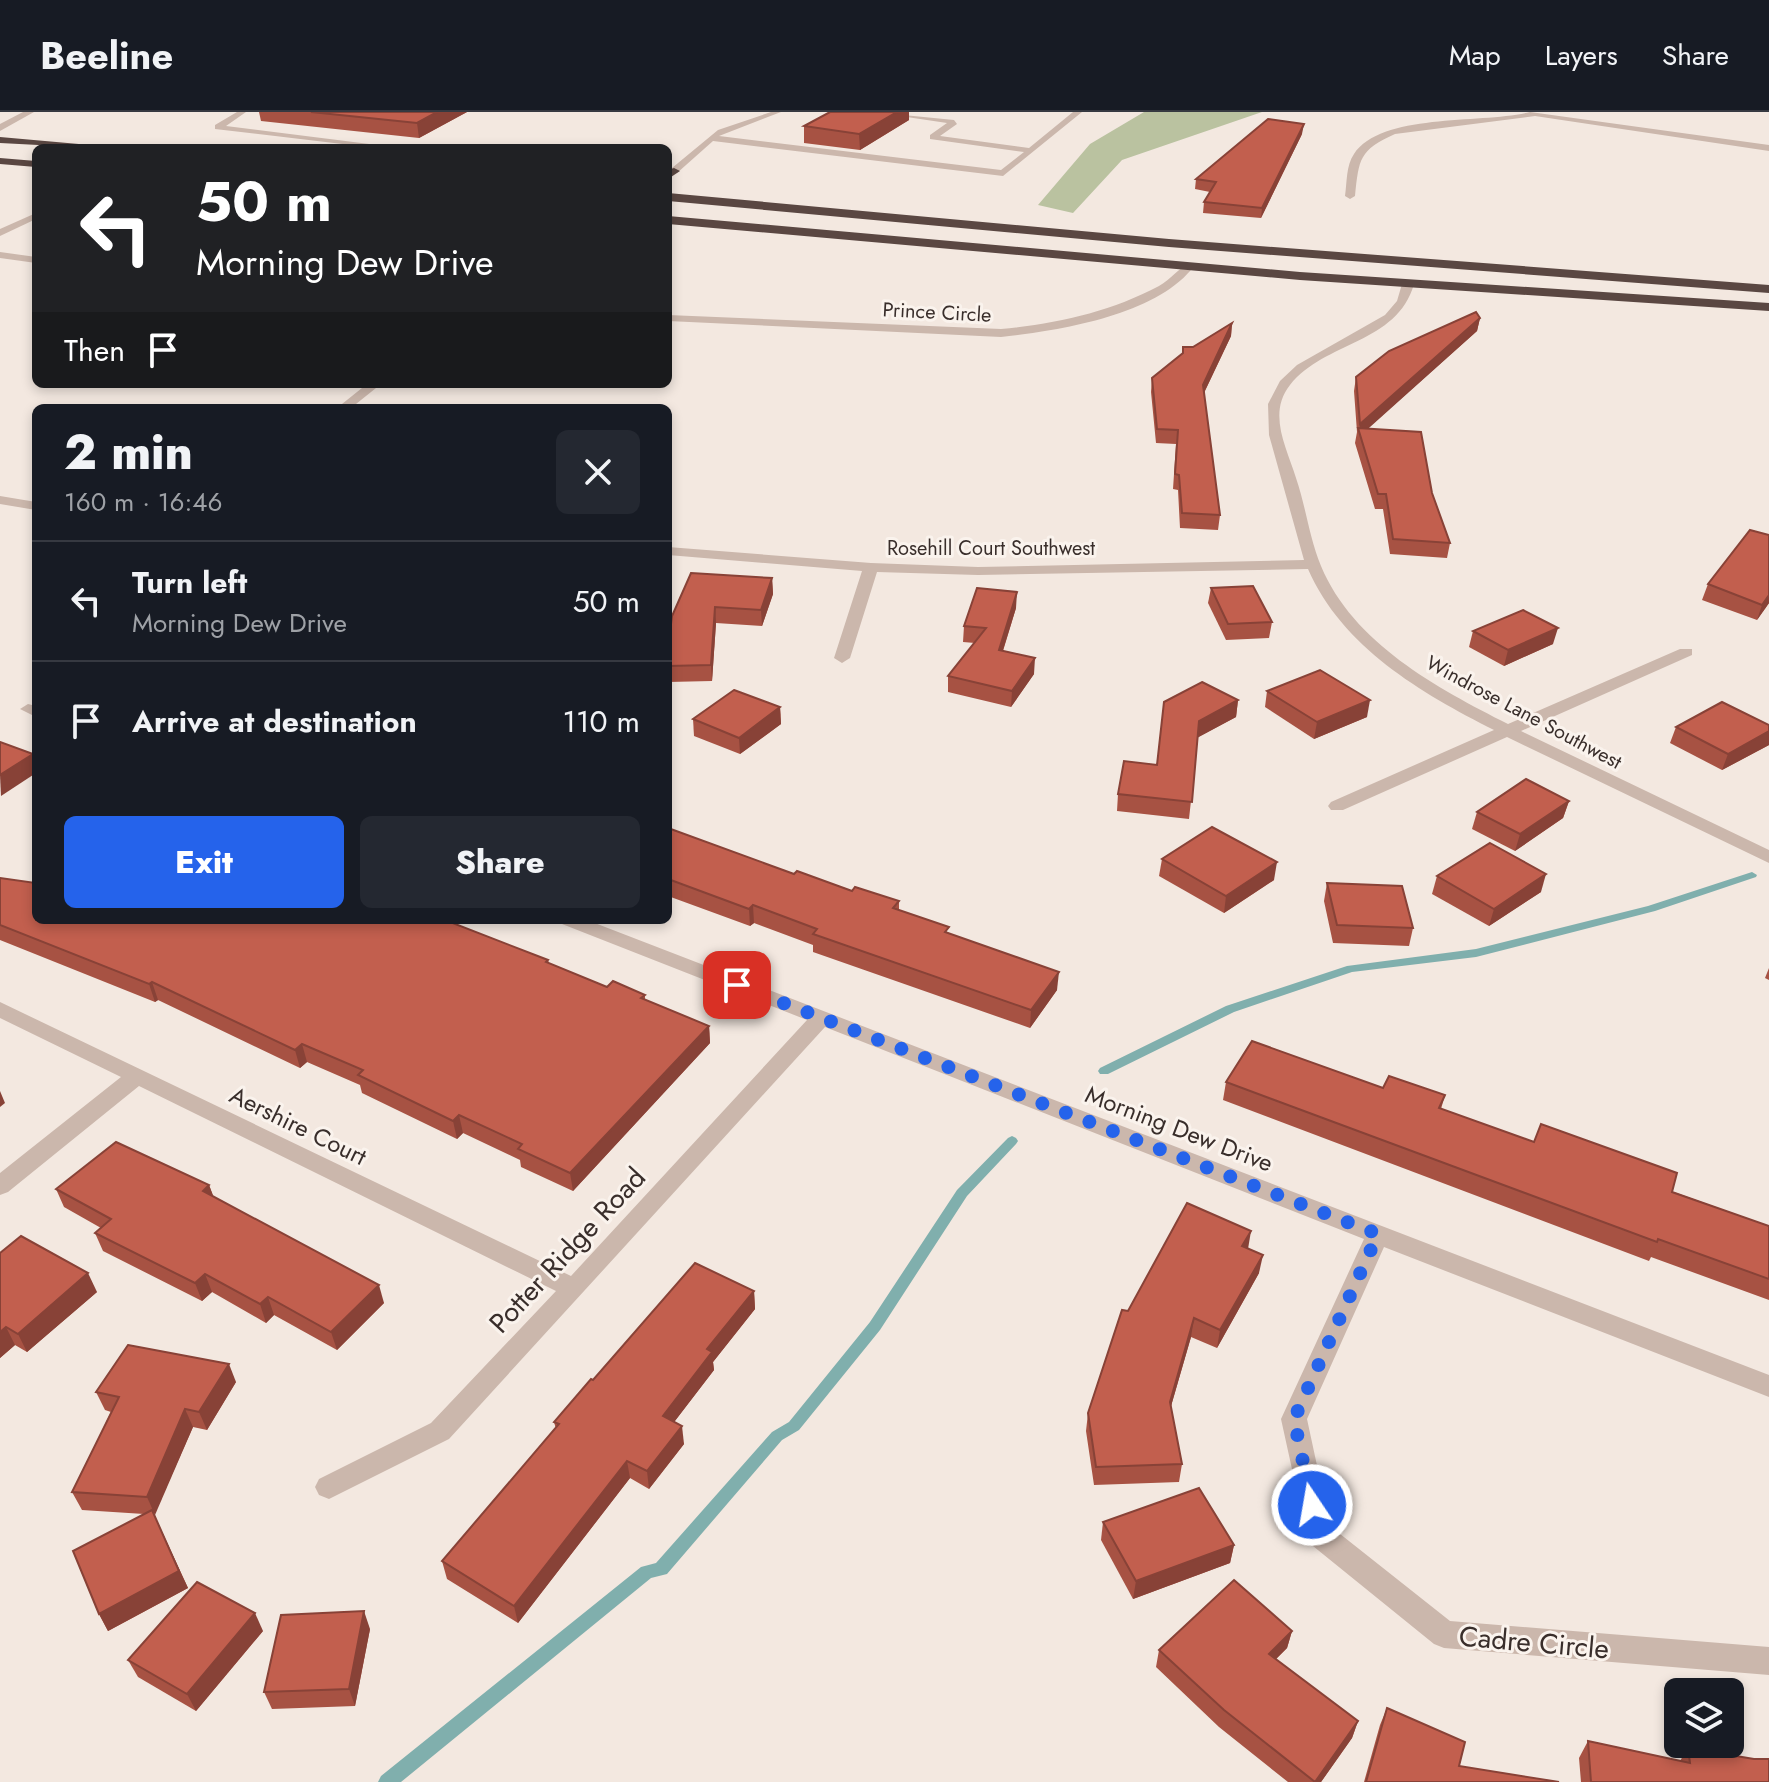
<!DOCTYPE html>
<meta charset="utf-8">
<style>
:root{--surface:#171b24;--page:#242831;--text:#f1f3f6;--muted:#9ea1a6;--line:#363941;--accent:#2563eb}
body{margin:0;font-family:Jost,sans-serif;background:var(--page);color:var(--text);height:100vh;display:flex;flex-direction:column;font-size:30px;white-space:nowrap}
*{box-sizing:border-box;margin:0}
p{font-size:26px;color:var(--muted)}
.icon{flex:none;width:44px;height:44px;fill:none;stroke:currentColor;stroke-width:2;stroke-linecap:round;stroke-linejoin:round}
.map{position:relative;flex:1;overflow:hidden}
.drawer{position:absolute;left:32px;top:292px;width:640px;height:520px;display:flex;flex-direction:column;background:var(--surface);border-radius:12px;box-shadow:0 4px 12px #0003}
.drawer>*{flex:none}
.hud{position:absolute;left:32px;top:32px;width:640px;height:244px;border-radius:12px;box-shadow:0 4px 12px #0003;background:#202124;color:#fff;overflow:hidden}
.fabs{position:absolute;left:1664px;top:1566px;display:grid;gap:16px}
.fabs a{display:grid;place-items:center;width:80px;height:80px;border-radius:12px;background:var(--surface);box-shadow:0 4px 12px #0003;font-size:40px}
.pin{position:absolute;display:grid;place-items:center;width:68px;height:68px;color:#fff;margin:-34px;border-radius:16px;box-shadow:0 4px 12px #0006}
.me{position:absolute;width:88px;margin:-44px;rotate:348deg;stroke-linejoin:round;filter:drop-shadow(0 0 6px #0008)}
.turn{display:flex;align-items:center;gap:28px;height:168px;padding:0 32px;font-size:36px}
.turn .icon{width:104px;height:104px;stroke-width:2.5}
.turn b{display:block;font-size:56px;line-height:68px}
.then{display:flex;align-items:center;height:76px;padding:0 32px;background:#0003;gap:16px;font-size:30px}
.round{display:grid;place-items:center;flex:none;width:84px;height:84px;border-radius:12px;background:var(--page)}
.headline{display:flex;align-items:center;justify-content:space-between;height:136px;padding:0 32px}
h1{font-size:48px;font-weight:800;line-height:60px}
.button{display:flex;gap:16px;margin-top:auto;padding:16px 32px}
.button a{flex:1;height:92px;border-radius:12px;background:var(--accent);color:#fff;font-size:32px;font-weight:800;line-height:92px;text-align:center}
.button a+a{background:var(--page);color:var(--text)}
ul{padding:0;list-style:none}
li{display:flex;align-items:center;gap:24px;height:120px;padding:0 32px;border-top:2px solid var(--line)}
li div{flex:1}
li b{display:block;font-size:30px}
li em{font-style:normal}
header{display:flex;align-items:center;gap:48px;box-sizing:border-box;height:112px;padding:0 40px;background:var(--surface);border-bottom:2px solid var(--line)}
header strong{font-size:38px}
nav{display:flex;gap:44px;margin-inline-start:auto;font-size:28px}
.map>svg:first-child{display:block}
</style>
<header>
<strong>Beeline</strong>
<nav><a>Map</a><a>Layers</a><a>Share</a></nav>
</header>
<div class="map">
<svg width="1769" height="1670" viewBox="0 0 1769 1670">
<rect width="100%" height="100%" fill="#f3e8e0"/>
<path fill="#bac2a0" d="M 1144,0 L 1262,0 L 1122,48 L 1073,101 L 1038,93 L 1090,32 Z"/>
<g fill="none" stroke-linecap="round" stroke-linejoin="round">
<g fill="#80afad" fill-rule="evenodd">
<path d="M 1752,760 L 1757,763 L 1756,765 L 1655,799 L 1476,845 L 1352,860 L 1234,900 L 1108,962 L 1100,962 L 1098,959 L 1100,956 L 1226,894 L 1347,854 L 1476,837 L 1648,794 Z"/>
<path d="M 1012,1024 L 1016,1026 L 1018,1029 L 1016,1032 L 967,1084 L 880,1218 L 799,1318 L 782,1328 L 667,1462 L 651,1466 L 401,1670 L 378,1670 L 381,1664 L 641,1455 L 656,1451 L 772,1320 L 789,1310 L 870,1210 L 957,1078 L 1008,1026 Z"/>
</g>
<g fill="#cbb7ac" fill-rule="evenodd">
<path d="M 237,0 L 246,0 L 226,14 L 401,36 L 376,36 L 215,17 L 215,13 Z"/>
<path d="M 771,0 L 781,0 L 719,24 L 1001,58 L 1024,40 L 930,27 L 930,23 L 947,11 L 873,0 L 954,8 L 957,12 L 940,24 L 1029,36 L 1073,0 L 1082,0 L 1003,64 L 713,29 L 677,61 L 668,62 L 668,56 L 672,56 L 718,18 Z"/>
<path d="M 36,101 L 36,107 L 0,124 L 0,117 Z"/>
<path d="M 0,140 L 36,145 L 36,151 L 0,146 Z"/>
<path d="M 0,384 L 36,390 L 36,398 L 0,392 Z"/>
</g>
<g fill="#cbb7ac" fill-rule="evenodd">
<path d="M 23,0 L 34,0 L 0,19 L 0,12 Z"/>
<path d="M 1530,0 L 1769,33 L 1769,39 L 1535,4 L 1395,22 C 1359,38 1359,47 1355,84 L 1350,87 L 1345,84 C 1347,71 1346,53 1354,42 C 1382,0 1484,12 1530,0 Z"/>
<path d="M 1189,151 L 1194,154 C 1158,203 1058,219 1001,225 L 668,209 L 668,203 L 1001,217 C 1056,212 1110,200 1159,174 C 1171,167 1179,156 1189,151 Z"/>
<path d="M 1408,169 L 1414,172 C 1397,232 1325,229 1290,273 C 1267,302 1287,336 1296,366 C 1306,395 1309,425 1321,454 C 1353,531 1437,576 1508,612 L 1680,537 L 1692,537 L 1692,543 L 1521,619 L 1769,738 L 1769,751 L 1507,625 L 1343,698 L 1331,698 L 1328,694 L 1331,690 L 1494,618 C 1421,581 1342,535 1308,457 L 978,463 L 877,460 L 850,546 L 842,551 L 834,546 L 862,459 L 668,443 L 668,435 L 871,451 L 978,455 L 1304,448 L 1269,323 L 1268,292 L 1280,269 L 1297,253 L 1385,203 L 1397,189 L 1402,172 Z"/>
<path d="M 367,272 L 381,272 L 351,296 L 337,296 Z"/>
<path d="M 28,592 L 36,594 L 36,605 L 20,597 Z"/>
<path d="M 559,808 L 587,808 L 1769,1263 L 1769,1285 L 1384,1135 L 1307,1307 L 1330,1414 L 1450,1509 L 1769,1535 L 1769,1563 L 1444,1536 L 1434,1532 L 1308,1430 L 1281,1307 L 1364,1127 L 825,915 L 449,1327 L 329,1387 L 319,1383 L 315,1375 L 319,1367 L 431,1311 L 556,1179 L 139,974 L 8,1080 L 0,1083 L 0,1061 L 121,965 L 0,906 L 0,890 L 571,1164 L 807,908 L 562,812 Z"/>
</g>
<g fill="#5a4742" fill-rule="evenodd">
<path d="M 0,25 L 90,33 L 96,36 L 0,31 Z"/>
<path d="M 0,46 L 36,49 L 36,55 L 0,52 Z"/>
<path d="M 674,56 L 680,59 L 668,67 L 668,58 Z"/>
<path d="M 668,81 L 1169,127 L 1769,173 L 1769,181 L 1169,135 L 668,89 Z"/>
<path d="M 668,104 L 1300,160 L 1769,191 L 1769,199 L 1300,168 L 668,112 Z"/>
</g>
</g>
<g fill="#a75243">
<path d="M 259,0 L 467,0 L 419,26 L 261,9 Z"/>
<path d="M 830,0 L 909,0 L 909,8 L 860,38 L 804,31 L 804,14 Z"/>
<path d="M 1302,22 L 1261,106 L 1203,101 L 1204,90 L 1210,80 L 1195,77 L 1196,67 Z"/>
<path d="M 1480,206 L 1477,219 L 1367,317 L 1432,381 L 1450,431 L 1447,446 L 1390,442 L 1383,397 L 1375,397 L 1355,331 L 1357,320 L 1354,279 L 1356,265 Z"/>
<path d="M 1232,211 L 1231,224 L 1204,281 L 1220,403 L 1218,418 L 1180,416 L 1178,378 L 1173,377 L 1176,332 L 1156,331 L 1151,280 L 1152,266 L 1193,235 Z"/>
<path d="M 772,466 L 773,482 L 762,514 L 716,511 L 712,569 L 668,570 L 668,537 L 672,504 Z"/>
<path d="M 1708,472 L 1769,491 L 1757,508 L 1702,488 Z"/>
<path d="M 1211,476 L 1272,510 L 1269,526 L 1226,528 L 1208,491 Z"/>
<path d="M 1016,496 L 1003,539 L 1034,562 L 1011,595 L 948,580 L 948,564 L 975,531 L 963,530 L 964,514 Z"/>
<path d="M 1473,519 L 1553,532 L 1504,554 L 1469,535 Z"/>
<path d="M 1267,579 L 1367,605 L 1314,627 L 1265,595 Z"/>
<path d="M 1238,588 L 1236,605 L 1198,625 L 1189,707 L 1117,699 L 1118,682 Z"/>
<path d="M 780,595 L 781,612 L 740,642 L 694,624 L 693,607 Z"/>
<path d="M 1676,615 L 1769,633 L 1722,658 L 1670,631 Z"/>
<path d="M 1569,689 L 1563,706 L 1515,739 L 1472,717 L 1477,700 Z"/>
<path d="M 668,716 L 794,762 L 852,779 L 899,789 L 899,798 L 949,821 L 1057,878 L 1030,916 L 813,840 L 813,833 L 754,811 L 750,814 L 668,784 Z"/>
<path d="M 1162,747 L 1274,768 L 1224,801 L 1159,764 Z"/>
<path d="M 1437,764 L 1541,780 L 1489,814 L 1432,782 Z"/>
<path d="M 0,766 L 36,808 L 548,848 L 549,851 L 607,875 L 645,883 L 645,888 L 709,914 L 710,931 L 573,1079 L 521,1055 L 520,1048 L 463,1021 L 457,1027 L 362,981 L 360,973 L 307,950 L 300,956 L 158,888 L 155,890 L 0,828 Z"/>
<path d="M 1327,771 L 1413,816 L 1409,834 L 1333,831 L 1324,789 Z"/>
<path d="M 1769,856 L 1769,868 L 1765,866 Z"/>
<path d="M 1226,970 L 1383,976 L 1445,983 L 1441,997 L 1769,1114 L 1769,1188 L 1651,1145 L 1649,1149 L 1223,988 Z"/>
<path d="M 209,1073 L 213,1084 L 384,1191 L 337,1238 L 274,1203 L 266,1211 L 212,1180 L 202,1189 L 103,1139 L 95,1121 L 101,1116 L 64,1095 L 56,1077 Z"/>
<path d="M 1248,1137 L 1259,1161 L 1217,1236 L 1191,1225 L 1171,1294 L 1182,1352 L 1179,1370 L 1094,1373 L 1086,1319 L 1088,1301 Z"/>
<path d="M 0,1141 L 97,1180 L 27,1240 L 15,1233 L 0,1246 Z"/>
<path d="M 754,1179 L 755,1197 L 713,1250 L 714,1258 L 674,1310 L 684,1332 L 649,1377 L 630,1366 L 518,1511 L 447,1467 L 442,1449 L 556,1317 L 554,1310 L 593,1268 Z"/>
<path d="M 236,1270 L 207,1318 L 193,1315 L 154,1403 L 188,1476 L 108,1519 L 99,1502 L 144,1402 L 82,1398 L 72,1380 L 111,1300 L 105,1298 L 96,1280 Z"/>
<path d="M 1103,1410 L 1234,1433 L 1230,1451 L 1133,1487 L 1101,1428 Z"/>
<path d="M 370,1517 L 355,1594 L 272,1597 L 264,1580 Z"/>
<path d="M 263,1519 L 196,1599 L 138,1565 L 128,1548 Z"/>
<path d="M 1292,1519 L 1287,1536 L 1276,1547 L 1358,1609 L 1352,1626 L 1321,1670 L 1288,1670 L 1219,1615 L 1156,1555 L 1159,1538 Z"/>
<path d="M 1387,1596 L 1459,1654 L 1559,1670 L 1364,1670 L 1380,1613 Z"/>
<path d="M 1588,1629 L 1680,1649 L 1688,1636 L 1754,1647 L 1769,1670 L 1581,1670 L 1579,1646 Z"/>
</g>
<g fill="#884237">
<path d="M 437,0 L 467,0 L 419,26 L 417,11 Z"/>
<path d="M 897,0 L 909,0 L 909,8 L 860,38 L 859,22 Z"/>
<path d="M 1304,12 L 1302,22 L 1261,106 L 1262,96 Z"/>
<path d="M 1480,206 L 1477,219 L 1360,324 L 1359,319 L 1360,312 Z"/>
<path d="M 1232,211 L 1231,224 L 1201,287 L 1203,273 Z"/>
<path d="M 772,466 L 773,482 L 762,514 L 761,498 Z"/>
<path d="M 1017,480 L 1016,496 L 998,554 L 999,538 Z"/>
<path d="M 1769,483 L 1769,491 L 1757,508 L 1762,493 Z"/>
<path d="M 715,495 L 716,511 L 712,569 L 711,553 Z"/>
<path d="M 1558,516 L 1553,532 L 1504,554 L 1508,538 Z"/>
<path d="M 1035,546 L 1034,562 L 1011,595 L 1012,579 Z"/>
<path d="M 1238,588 L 1236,605 L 1197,626 L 1199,609 Z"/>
<path d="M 1370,588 L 1367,605 L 1314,627 L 1317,610 Z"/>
<path d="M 780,595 L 781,612 L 740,642 L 739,626 Z"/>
<path d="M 1769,619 L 1769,633 L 1722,658 L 1728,642 Z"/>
<path d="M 33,642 L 36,651 L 36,661 L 1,684 L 0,663 Z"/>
<path d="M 1569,689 L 1563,706 L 1515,739 L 1520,722 Z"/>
<path d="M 1277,750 L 1274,768 L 1224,801 L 1226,784 Z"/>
<path d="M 1546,762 L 1541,780 L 1489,814 L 1494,797 Z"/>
<path d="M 753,793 L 754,811 L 750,814 L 749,797 Z"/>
<path d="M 1059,860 L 1057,878 L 1030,916 L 1031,898 Z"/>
<path d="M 152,870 L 158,888 L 155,890 L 149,872 Z"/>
<path d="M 709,914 L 710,931 L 573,1079 L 570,1061 Z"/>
<path d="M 302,932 L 307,950 L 300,956 L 295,938 Z"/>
<path d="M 0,979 L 5,991 L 0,995 Z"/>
<path d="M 459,1003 L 463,1021 L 457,1027 L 453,1009 Z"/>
<path d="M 209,1073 L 216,1091 L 203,1079 Z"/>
<path d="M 1251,1119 L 1248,1137 L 1242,1134 Z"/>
<path d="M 1263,1143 L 1259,1161 L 1217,1236 L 1220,1218 Z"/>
<path d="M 88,1161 L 97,1180 L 27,1240 L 18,1222 Z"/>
<path d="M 205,1162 L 212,1180 L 202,1189 L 195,1171 Z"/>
<path d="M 379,1173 L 384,1191 L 337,1238 L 331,1220 Z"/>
<path d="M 754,1179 L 755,1197 L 713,1250 L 714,1258 L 665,1322 L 663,1304 L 707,1237 Z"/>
<path d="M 268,1185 L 274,1203 L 266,1211 L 260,1192 Z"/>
<path d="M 1194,1206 L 1191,1225 L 1167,1308 L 1170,1290 Z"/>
<path d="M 6,1215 L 15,1233 L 0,1246 L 0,1220 Z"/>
<path d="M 229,1252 L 236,1270 L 207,1318 L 199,1300 Z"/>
<path d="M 185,1297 L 193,1315 L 155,1403 L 147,1385 Z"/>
<path d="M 682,1314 L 684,1332 L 649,1377 L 647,1359 Z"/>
<path d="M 627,1349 L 630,1366 L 518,1511 L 514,1494 Z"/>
<path d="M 152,1398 L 188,1476 L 108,1519 L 99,1502 Z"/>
<path d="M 1234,1433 L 1230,1451 L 1133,1487 L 1136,1469 Z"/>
<path d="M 364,1499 L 370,1517 L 355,1594 L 349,1577 Z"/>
<path d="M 255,1501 L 263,1519 L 196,1599 L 187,1582 Z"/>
<path d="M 1292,1519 L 1287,1536 L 1264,1559 L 1269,1542 Z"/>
<path d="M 1358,1609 L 1352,1626 L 1321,1670 L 1315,1670 Z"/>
</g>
<g fill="#c25f4e" stroke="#884237" stroke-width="2">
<path d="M 311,0 L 437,0 L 417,11 Z"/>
<path d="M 830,0 L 897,0 L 859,22 L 804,14 Z"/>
<path d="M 1268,7 L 1304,12 L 1262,96 L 1204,90 L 1216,70 L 1196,67 Z"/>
<path d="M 1476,200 L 1480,206 L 1360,312 L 1356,265 L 1389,239 Z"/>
<path d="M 1232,211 L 1203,273 L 1220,403 L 1182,401 L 1179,363 L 1175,362 L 1178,318 L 1157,317 L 1152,266 L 1183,241 L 1183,235 L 1193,235 Z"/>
<path d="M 1358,316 L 1421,320 L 1432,381 L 1450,431 L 1393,427 L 1386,382 L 1378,382 Z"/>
<path d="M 1750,418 L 1769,423 L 1769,483 L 1762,493 L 1708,472 Z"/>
<path d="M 691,461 L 772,466 L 761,498 L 715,495 L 711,553 L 668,554 L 668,537 L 672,504 Z"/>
<path d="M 1253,474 L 1272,510 L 1228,512 L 1211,476 Z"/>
<path d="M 977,476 L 1017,480 L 999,538 L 1035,546 L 1012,579 L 948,564 L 986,516 L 964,514 Z"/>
<path d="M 1523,498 L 1558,516 L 1508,538 L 1473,519 Z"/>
<path d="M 1320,558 L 1370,588 L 1317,610 L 1267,579 Z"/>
<path d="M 1202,570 L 1238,588 L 1199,609 L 1192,690 L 1118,682 L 1124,649 L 1157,653 L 1164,590 Z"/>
<path d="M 734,578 L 780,595 L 739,626 L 693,607 Z"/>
<path d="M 1722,590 L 1769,613 L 1769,619 L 1728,642 L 1676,615 Z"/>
<path d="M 0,630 L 33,642 L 0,663 Z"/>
<path d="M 1526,667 L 1569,689 L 1520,722 L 1477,700 Z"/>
<path d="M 1212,715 L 1277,750 L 1226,784 L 1162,747 Z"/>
<path d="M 668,716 L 794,762 L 797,759 L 852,779 L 855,775 L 899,789 L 893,796 L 949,815 L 945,820 L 1059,860 L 1031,898 L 813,822 L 817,817 L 753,793 L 749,797 L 668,767 Z"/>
<path d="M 1490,731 L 1546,762 L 1494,797 L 1437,764 Z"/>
<path d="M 0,766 L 36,771 L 36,808 L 445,808 L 548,848 L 546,850 L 607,875 L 613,869 L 645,883 L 641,886 L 709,914 L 570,1061 L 518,1037 L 522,1032 L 459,1003 L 453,1009 L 358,963 L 363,958 L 302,932 L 295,938 L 152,870 L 149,872 L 0,813 Z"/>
<path d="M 1327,771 L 1402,774 L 1413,816 L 1337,813 Z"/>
<path d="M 1252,929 L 1383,976 L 1389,964 L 1445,983 L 1439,996 L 1534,1030 L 1541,1012 L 1677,1061 L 1672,1080 L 1769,1114 L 1769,1167 L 1658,1127 L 1657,1130 L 1226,970 Z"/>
<path d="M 116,1030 L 209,1073 L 203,1079 L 379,1173 L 331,1220 L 268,1185 L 260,1192 L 205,1162 L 195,1171 L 95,1121 L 111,1107 L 56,1077 Z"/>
<path d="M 1187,1091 L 1251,1119 L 1242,1134 L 1263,1143 L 1220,1218 L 1194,1206 L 1170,1290 L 1182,1352 L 1096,1355 L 1088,1301 L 1122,1198 L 1128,1199 Z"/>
<path d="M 21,1124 L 88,1161 L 18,1222 L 6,1215 L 0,1220 L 0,1141 Z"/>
<path d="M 695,1151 L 754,1179 L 707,1237 L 712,1240 L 663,1304 L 682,1314 L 647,1359 L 627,1349 L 514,1494 L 442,1449 L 559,1312 L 554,1310 L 591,1267 L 593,1268 Z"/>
<path d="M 128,1233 L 229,1252 L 199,1300 L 185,1297 L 147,1385 L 72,1380 L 119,1285 L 96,1280 Z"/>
<path d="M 1199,1376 L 1234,1433 L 1136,1469 L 1103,1410 Z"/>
<path d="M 152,1398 L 179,1459 L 99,1502 L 73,1439 Z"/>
<path d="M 1234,1468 L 1292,1519 L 1269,1542 L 1358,1609 L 1315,1670 L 1224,1598 L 1159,1538 Z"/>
<path d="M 197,1470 L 255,1501 L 187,1582 L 128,1548 Z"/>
<path d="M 364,1499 L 349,1577 L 264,1580 L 281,1503 Z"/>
<path d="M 1387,1596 L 1465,1630 L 1459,1654 L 1559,1670 L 1366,1670 Z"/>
<path d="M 1588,1629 L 1690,1651 L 1688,1636 L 1754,1647 L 1769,1647 L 1769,1670 L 1591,1670 Z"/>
</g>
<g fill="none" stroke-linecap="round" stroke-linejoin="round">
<path stroke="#2563eb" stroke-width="14" stroke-dasharray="0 25.2" d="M 737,873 L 1378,1122 L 1294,1307 L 1312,1393"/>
</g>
<g text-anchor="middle" stroke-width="6" stroke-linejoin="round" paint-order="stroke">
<g font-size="20" fill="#392e2b" stroke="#faf3ed">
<text transform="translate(937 200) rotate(3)" y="7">Prince Circle</text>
<text x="991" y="443">Rosehill Court Southwest</text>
<text transform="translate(1524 600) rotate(28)" y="7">Windrose Lane Southwest</text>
</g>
<g font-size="24" fill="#392e2b" stroke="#faf3ed">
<text transform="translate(298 1014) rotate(26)" y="8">Aershire Court</text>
<text transform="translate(1179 1017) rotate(21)" y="8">Morning Dew Drive</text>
</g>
<g font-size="28" fill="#392e2b" stroke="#faf3ed">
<text transform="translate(567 1138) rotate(-47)" y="10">Potter Ridge Road</text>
<text transform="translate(1534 1530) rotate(5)" y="10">Cadre Circle</text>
</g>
</g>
</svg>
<div class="fabs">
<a><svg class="icon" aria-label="layers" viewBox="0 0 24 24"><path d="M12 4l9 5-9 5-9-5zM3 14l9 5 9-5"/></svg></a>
</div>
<div class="pin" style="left:737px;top:873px;background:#d93025"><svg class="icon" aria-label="arrive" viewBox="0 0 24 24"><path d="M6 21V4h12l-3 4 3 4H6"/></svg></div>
<svg class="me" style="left:1312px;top:1393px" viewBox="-20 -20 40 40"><circle r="17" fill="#2563eb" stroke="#fff" stroke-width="3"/><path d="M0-11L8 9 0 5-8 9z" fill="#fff"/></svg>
<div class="hud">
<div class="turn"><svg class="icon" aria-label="left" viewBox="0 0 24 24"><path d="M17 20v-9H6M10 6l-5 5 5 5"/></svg><div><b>50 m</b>Morning Dew Drive</div></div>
<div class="then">Then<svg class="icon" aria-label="arrive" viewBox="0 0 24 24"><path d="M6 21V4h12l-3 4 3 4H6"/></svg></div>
</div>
<section class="drawer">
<div class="headline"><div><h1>2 min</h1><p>160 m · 16:46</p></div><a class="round"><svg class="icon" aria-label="close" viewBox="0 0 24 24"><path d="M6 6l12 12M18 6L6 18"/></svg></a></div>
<ul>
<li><svg class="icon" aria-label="left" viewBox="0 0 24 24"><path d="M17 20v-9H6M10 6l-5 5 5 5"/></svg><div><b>Turn left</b><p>Morning Dew Drive</p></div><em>50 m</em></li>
<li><svg class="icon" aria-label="arrive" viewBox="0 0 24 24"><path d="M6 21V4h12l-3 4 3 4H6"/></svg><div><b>Arrive at destination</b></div><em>110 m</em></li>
</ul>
<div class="button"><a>Exit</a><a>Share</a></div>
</section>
</div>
